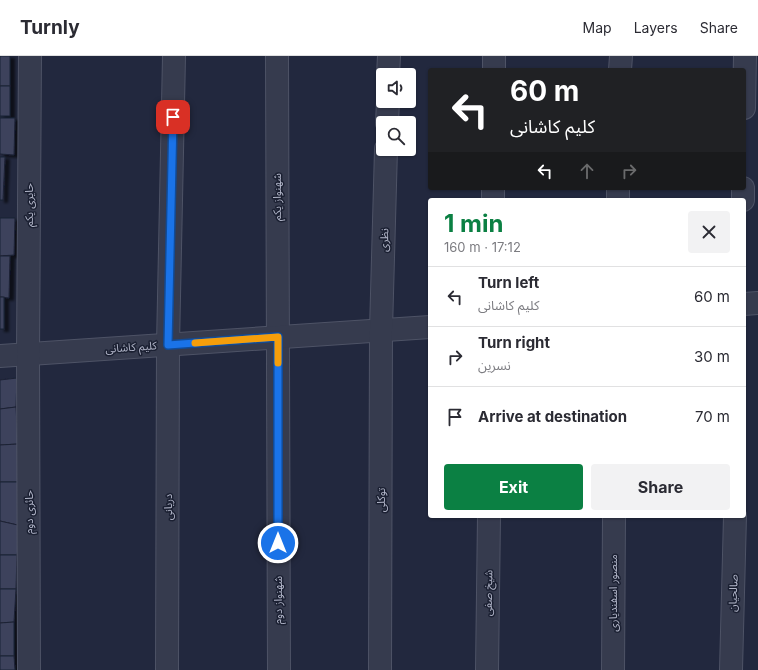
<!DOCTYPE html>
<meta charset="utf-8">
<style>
:root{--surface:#fff;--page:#f2f2f3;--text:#2b2b33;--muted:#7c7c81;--line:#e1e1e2;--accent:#0b8043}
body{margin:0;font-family:Inter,"Noto Sans Arabic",sans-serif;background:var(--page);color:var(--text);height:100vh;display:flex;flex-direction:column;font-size:15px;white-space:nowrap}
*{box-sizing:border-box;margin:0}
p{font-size:13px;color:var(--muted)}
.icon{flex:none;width:22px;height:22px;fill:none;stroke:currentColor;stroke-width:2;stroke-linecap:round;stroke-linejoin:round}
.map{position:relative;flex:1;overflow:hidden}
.details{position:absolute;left:428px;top:142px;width:318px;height:320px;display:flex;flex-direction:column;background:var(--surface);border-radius:4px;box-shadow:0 1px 3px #0004}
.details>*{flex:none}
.top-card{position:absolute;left:428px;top:12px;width:318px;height:122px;border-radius:4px;box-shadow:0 1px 3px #0004;background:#202124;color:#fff;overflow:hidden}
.controls{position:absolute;left:376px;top:12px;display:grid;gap:8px}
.controls a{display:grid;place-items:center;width:40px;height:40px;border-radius:4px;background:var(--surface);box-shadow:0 1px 3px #0004;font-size:20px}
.pin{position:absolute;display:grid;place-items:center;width:34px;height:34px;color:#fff;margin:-17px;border-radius:8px;box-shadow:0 2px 6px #0006}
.me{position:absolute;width:44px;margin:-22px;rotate:0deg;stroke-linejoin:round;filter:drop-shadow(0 0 3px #0008)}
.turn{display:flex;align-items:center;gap:14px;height:84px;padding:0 16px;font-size:18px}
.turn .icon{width:52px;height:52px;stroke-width:2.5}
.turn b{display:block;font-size:28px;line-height:34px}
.lanes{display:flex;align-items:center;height:38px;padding:0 16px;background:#0003;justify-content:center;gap:20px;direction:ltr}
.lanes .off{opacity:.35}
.round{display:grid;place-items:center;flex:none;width:42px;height:42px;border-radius:4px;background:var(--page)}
.overview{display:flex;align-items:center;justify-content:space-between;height:68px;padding:0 16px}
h1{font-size:24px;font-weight:700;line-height:30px;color:var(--accent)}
.cta{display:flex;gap:8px;margin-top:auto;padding:8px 16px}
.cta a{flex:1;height:46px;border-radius:4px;background:var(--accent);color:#fff;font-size:16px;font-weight:700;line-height:46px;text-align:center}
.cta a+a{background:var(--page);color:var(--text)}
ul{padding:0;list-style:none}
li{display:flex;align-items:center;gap:12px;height:60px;padding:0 16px;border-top:1px solid var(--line)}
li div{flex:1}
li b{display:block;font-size:15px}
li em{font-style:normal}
header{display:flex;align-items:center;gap:24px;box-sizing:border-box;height:56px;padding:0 20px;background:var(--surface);border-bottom:1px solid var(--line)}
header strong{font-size:19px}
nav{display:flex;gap:22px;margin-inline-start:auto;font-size:14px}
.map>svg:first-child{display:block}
</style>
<header>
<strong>Turnly</strong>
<nav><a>Map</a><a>Layers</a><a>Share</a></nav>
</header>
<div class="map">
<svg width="758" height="614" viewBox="0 0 758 614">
<defs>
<filter id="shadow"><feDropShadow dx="4.5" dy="2.5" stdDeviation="1" flood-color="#0009"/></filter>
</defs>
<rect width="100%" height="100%" fill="#22283e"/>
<g fill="#3c425c" stroke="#1d2235" filter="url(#shadow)">
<rect x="0" y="0" width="10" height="30"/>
<rect x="0" y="30" width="10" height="30"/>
<path d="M 0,62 L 15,62 L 14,99 L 0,98 Z"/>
<path d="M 0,101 L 5,101 L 3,144 L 0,144 Z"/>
<path d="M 0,162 L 15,162 L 14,199 L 0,200 Z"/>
<path d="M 0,200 L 10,200 L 9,242 L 0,241 Z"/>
<rect x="0" y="241" width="4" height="32"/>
<path d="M 17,322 L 16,351 L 0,353 L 0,324 Z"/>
<path d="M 16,351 L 18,388 L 0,389 L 0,353 Z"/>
<path d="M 18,388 L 19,426 L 0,426 L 0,389 Z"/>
<path d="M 0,426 L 19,426 L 22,470 L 0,465 Z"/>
<path d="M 0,465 L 22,470 L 17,499 L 0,499 Z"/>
<path d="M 0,499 L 17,499 L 16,533 L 0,533 Z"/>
<path d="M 0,533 L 16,533 L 14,566 L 0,567 Z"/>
<path d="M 14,566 L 14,600 L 0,600 L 0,567 Z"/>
<path d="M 0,600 L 14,600 L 15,614 L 0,614 Z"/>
</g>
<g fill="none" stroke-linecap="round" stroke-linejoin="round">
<g stroke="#4e5366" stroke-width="24">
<g id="minor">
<path d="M 277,0 L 279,614"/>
<path d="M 494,14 L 494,0"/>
<path d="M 620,14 L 621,0"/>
<path d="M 388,19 L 389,0"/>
<path d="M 744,52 L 745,0"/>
<path d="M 387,67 L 388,45"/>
<path d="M 493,144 L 493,132"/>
<path d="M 618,144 L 618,132"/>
<path d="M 743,144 L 743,132"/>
<path d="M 744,248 L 758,247"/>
<path d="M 0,300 L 430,271"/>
<path d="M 29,614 L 28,298 L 30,0"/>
<path d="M 167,614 L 168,289 L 174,0"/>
<path d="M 380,614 L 381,274 L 386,93"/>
<path d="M 487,614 L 489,460"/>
<path d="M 613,614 L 614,460"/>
<path d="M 731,614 L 735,460"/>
</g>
</g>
<use href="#minor" stroke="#363b4e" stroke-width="22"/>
</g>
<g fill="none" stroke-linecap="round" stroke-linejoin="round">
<g stroke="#114b97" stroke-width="10">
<path id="route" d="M 173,61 L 168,289 L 278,281 L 278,487"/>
</g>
<use href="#route" stroke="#1a73e8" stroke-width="7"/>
<path stroke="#f59e0b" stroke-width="7" d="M 195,287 L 278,281 L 278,307"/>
</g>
<g text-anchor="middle" stroke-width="3" stroke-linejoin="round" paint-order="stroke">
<g font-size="11" fill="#b2b6c9" stroke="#1b2032">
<text transform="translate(277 141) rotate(-90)" y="4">شهنواز یکم</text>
<text transform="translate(29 149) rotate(-90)" y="4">حایری یکم</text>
<text transform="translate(384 184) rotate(-88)" y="4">نظری</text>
<text transform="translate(131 291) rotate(-4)" y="4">کلیم کاشانی</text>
<text transform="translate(381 444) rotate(-90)" y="4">توکلی</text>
<text transform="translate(168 451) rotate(-90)" y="4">دریانی</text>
<text transform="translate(29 456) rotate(-90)" y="4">حائری دوم</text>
<text transform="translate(488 537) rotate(-89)" y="4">شیخ صفی</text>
<text transform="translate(613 537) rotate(-90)" y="4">منصور اسفندیاری</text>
<text transform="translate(733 537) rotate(-88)" y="4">صالحیان</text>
<text transform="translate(278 544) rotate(-90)" y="4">شهنواز دوم</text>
</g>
</g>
</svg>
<div class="controls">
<a><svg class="icon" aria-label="sound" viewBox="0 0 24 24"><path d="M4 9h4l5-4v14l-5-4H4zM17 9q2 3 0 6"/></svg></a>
<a><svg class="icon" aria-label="search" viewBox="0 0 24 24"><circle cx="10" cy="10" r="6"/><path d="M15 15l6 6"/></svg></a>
</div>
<div class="pin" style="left:173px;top:61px;background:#d93025"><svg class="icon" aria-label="arrive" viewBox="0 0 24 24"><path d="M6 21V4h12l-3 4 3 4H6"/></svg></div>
<svg class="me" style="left:278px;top:487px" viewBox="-20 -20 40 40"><circle r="17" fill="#1a73e8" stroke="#fff" stroke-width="3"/><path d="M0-11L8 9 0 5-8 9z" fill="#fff"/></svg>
<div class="top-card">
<div class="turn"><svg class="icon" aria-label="left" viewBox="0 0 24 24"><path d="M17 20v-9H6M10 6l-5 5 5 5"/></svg><div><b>60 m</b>کلیم کاشانی</div></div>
<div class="lanes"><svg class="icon" aria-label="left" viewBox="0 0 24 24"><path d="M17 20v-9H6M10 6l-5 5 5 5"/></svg><svg class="icon off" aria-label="ahead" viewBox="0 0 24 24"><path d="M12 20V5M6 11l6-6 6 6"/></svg><svg class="icon off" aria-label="right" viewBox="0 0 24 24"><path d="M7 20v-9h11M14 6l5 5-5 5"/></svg></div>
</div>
<section class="details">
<div class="overview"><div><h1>1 min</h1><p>160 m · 17:12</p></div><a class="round"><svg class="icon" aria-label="close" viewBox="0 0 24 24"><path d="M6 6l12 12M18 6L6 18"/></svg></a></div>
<ul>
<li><svg class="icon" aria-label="left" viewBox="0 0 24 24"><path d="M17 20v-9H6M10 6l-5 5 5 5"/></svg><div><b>Turn left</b><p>کلیم کاشانی</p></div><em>60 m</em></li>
<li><svg class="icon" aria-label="right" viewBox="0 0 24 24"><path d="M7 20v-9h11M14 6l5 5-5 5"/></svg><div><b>Turn right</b><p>نسرین</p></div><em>30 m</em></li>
<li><svg class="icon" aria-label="arrive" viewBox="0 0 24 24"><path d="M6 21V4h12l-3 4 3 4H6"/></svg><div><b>Arrive at destination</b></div><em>70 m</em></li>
</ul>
<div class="cta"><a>Exit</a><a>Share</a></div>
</section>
</div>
